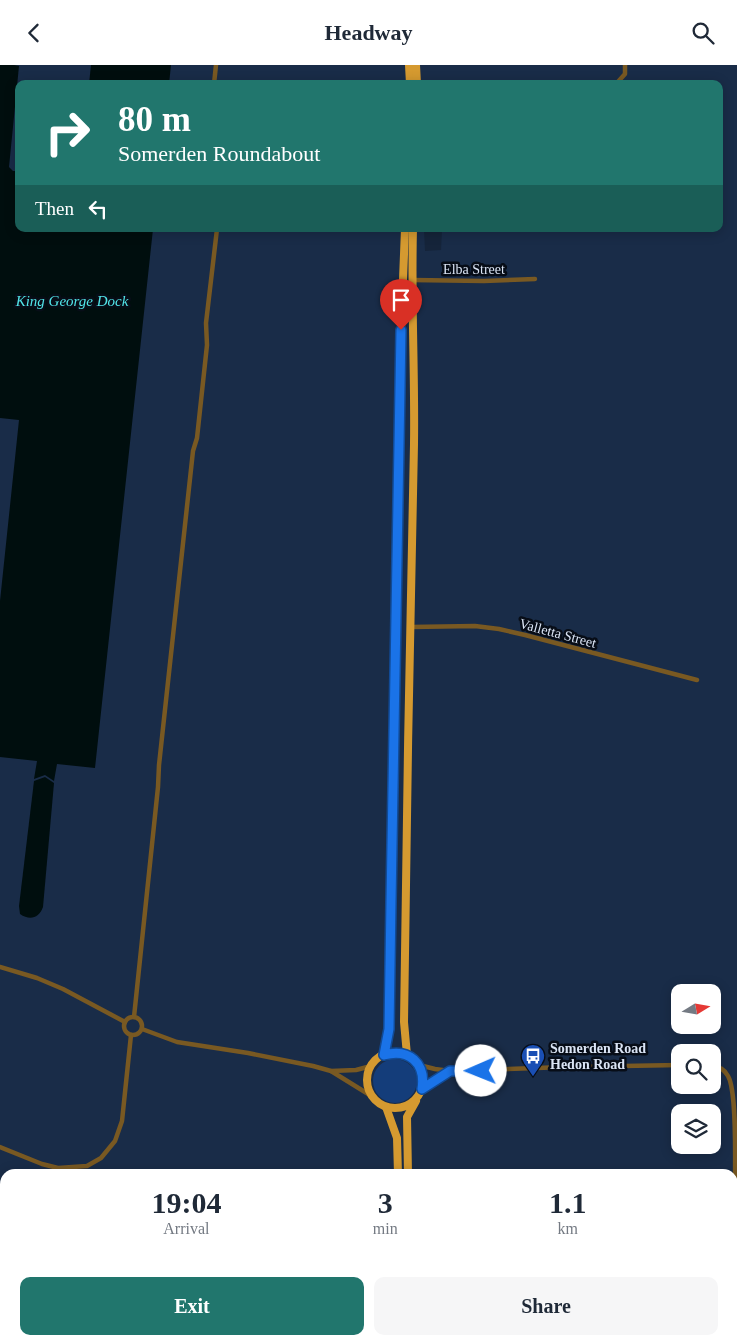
<!DOCTYPE html>
<style>
:root{--surface:#fff;--page:#f6f6f7;--text:#1f2937;--muted:#747a83;--accent:#21766d}
body{margin:0;font-family:"Times New Roman",serif;background:var(--page);color:var(--text);height:100vh;display:flex;flex-direction:column;font-size:19px;white-space:nowrap}
*{box-sizing:border-box;margin:0}
p{font-size:16px;color:var(--muted)}
.icon{flex:none;width:28px;height:28px;fill:none;stroke:currentColor;stroke-width:2;stroke-linecap:round;stroke-linejoin:round}
.map{position:relative;flex:1;overflow:hidden}
.panel{position:absolute;left:0px;top:1104px;width:738px;height:176px;display:flex;flex-direction:column;background:var(--surface);border-radius:15px 15px 0 0;box-shadow:0 2px 12px #0003}
.panel>*{flex:none}
.hud{position:absolute;left:15px;top:15px;width:708px;height:152px;border-radius:10px;box-shadow:0 2px 12px #0003;background:#21766d;color:#fff;overflow:hidden}
.needle{width:32px;rotate:79deg}
.tools{position:absolute;left:671px;top:919px;display:grid;gap:10px}
.tools a{display:grid;place-items:center;width:50px;height:50px;border-radius:10px;background:var(--surface);box-shadow:0 2px 12px #0003;font-size:25px}
.pin{position:absolute;display:grid;place-items:center;width:42px;height:42px;color:#fff;margin:-51px -21px;border-radius:50% 50% 50% 0;rotate:-45deg;box-shadow:0 0 5px #0007}
.pin .icon{rotate:45deg}
.me{position:absolute;width:55px;margin:-28px;rotate:269deg;stroke-linejoin:round;filter:drop-shadow(0 0 4px #0008)}
.turn{display:flex;align-items:center;gap:18px;height:105px;padding:0 20px;font-size:22px}
.turn .icon{width:65px;height:65px;stroke-width:2.5}
.turn b{display:block;font-size:35px;line-height:42px}
.then{display:flex;align-items:center;height:48px;padding:0 20px;background:#0003;gap:10px;font-size:19px}
.eta{display:flex;justify-content:space-evenly;align-items:center;height:85px;text-align:center}
.eta b{font-size:30px;font-weight:700;line-height:35px}
.action{display:flex;gap:10px;margin-top:auto;padding:10px 20px}
.action a{flex:1;height:58px;border-radius:10px;background:var(--accent);color:#fff;font-size:20px;font-weight:700;line-height:58px;text-align:center}
.action a+a{background:var(--page);color:var(--text)}
header{display:flex;justify-content:space-between;align-items:center;height:65px;padding:0 20px;background:var(--surface);font-size:22px;font-weight:700}
.map>svg:first-child{display:block}
</style>
<header><svg class="icon" aria-label="back" viewBox="0 0 24 24"><path d="M15 5l-7 7 7 7"/></svg>Headway<svg class="icon" aria-label="search" viewBox="0 0 24 24"><circle cx="10" cy="10" r="6"/><path d="M15 15l6 6"/></svg></header>
<div class="map">
<svg width="737" height="1279" viewBox="0 0 737 1279">
<rect width="100%" height="100%" fill="#15243a"/>
<path fill="#192c48" fill-rule="evenodd" d="M 0,0 L 737,0 L 737,1279 L 265,1279 L 259,1275 L 732,1275 L 732,1109 L 5,1109 L 5,1275 L 41,1275 L 25,1279 L 0,1279 ZM 19,19 L 719,19 L 719,164 L 442,164 L 441,185 L 425,186 L 424,164 L 19,164 ZM 680,928 L 712,928 L 712,960 L 680,960 ZM 680,988 L 712,988 L 712,1020 L 680,1020 ZM 680,1048 L 712,1048 L 712,1080 L 680,1080 Z"/>
<circle fill="#143d7a" cx="395" cy="1016" r="22"/>
<g fill="#000e0e">
<path d="M 0,0 L 14,0 L 19,1 L 9,102 L 13,106 L 19,106 L 19,164 L 153,164 L 95,703 L 57,699 L 54,716 L 45,710 L 34,714 L 37,696 L 0,692 L 0,536 L 19,355 L 0,353 Z"/>
<path d="M 91,0 L 171,0 L 169,19 L 89,19 Z"/>
<path d="M 45,712 L 54,718 L 43,842 C 39,853 30,856 20,849 L 19,841 L 34,716 Z"/>
</g>
<g fill="none" stroke-linecap="round" stroke-linejoin="round">
<g stroke="#000e0e" stroke-width="2">
<path d="M 212,1275 L 233,1279"/>
<path d="M 634,1275 L 640,1279"/>
<path d="M 103,1279 L 120,1275"/>
<path d="M 524,1279 L 528,1275"/>
</g>
<g stroke="#795922" stroke-width="4.5">
<path d="M 214,19 L 216,0"/>
<path d="M 616,19 L 625,9 L 625,0"/>
<path d="M 412,215 L 484,216 L 535,214"/>
<path d="M 411,562 L 475,561 L 499,564 L 525,570 L 697,615"/>
<path d="M 0,902 L 37,913 L 63,924 L 125,957"/>
<circle cx="133" cy="961" r="9"/>
<path d="M 134,952 L 158,722 L 159,700 L 193,386 L 197,373 L 207,280 L 206,258 L 217,164"/>
<path d="M 142,964 L 177,977 L 248,988 L 313,1001 L 331,1006 L 356,1005 L 371,1001"/>
<path d="M 419,1000 L 435,1004 L 450,1006 L 565,1002 L 680,1000"/>
<path d="M 712,1001 C 720,1002 724,1004 728,1011 C 737,1026 735,1096 735,1117"/>
<path d="M 331,1006 L 373,1032"/>
<path d="M 422,1024 L 449,1007"/>
<path d="M 0,1082 L 42,1099 L 58,1103 L 87,1101 L 101,1093 L 115,1076 L 122,1056 L 131,970"/>
</g>
<g stroke="#d59a30" stroke-width="8">
<path d="M 409,0 L 410,19"/>
<path d="M 416,0 L 417,19"/>
<circle cx="395" cy="1015" r="28"/>
<path d="M 384,990 L 389,964 L 391,837 L 401,265 L 405,164"/>
<path d="M 407,990 L 404,957 C 406,764 410,572 414,379 C 415,307 411,236 413,164"/>
<path d="M 386,1042 L 397,1073 L 398,1109"/>
<path d="M 408,1109 L 407,1052 L 416,1036"/>
<path d="M 395,1279 L 395,1275"/>
<path d="M 405,1279 L 405,1275"/>
</g>
</g>
<g fill="none" stroke-linecap="round" stroke-linejoin="round">
<g stroke="#114b97" stroke-width="12">
<path id="route" d="M 401,265 L 391,837 L 389,964 L 384,990 C 409,983 426,998 422,1024 L 450,1006 L 481,1006"/>
</g>
<use href="#route" stroke="#1a73e8" stroke-width="9"/>
</g>
<defs>
<g id="bus-pin" transform="scale(1.25)"><path d="M0 17L-7.5 6A9.5 9.5 0 1 1 7.5 6Z" fill="#1a4fb4" stroke="#070d17"/><path d="M-5-6H5V4H4V6H2V4H-2V6H-4V4H-5ZM-3.5-4V0h7V-4ZM-3.5 1.2v1.5H-2V1.2ZM2 1.2v1.5H3.5V1.2Z" fill="#fff"/></g>
</defs>
<g fill-rule="evenodd">
<use href="#bus-pin" x="533" y="991"/>
</g>
<g text-anchor="middle" stroke-width="5" stroke-linejoin="round" paint-order="stroke">
<g font-size="14" fill="#dae4f4" stroke="#070d17">
<text x="474" y="209">Elba Street</text>
<text transform="translate(558 568) rotate(15)" y="5">Valletta Street</text>
</g>
<g font-size="14" font-weight="bold" fill="#dae4f4" stroke="#070d17" text-anchor="start">
<text x="550" y="988">Somerden Road<tspan x="550" dy="16">Hedon Road</tspan></text>
</g>
<g font-size="15" font-style="italic" fill="#51e4e8" stroke="#070d17">
<text x="72" y="241">King George Dock</text>
</g>
</g>
</svg>
<div class="tools">
<a><svg class="needle" viewBox="-14 -14 28 28"><path d="M0-13l5 13h-10z" fill="#e53935"/><path d="M0 13l5-13h-10z" fill="#747a83"/></svg></a>
<a><svg class="icon" aria-label="search" viewBox="0 0 24 24"><circle cx="10" cy="10" r="6"/><path d="M15 15l6 6"/></svg></a>
<a><svg class="icon" aria-label="layers" viewBox="0 0 24 24"><path d="M12 4l9 5-9 5-9-5zM3 14l9 5 9-5"/></svg></a>
</div>
<div class="pin" style="left:401px;top:265px;background:#d93025"><svg class="icon" aria-label="arrive" viewBox="0 0 24 24"><path d="M6 21V4h12l-3 4 3 4H6"/></svg></div>
<svg class="me" style="left:481px;top:1006px" viewBox="-20 -20 40 40"><circle r="19" fill="#fff"/><path d="M0-13L10 11 0 6-10 11z" fill="#1a73e8"/></svg>
<div class="hud">
<div class="turn"><svg class="icon" aria-label="right" viewBox="0 0 24 24"><path d="M7 20v-9h11M14 6l5 5-5 5"/></svg><div><b>80 m</b>Somerden Roundabout</div></div>
<div class="then">Then<svg class="icon" aria-label="left" viewBox="0 0 24 24"><path d="M17 20v-9H6M10 6l-5 5 5 5"/></svg></div>
</div>
<section class="panel">
<div class="eta">
<div><b>19:04</b><p>Arrival</p></div>
<div><b>3</b><p>min</p></div>
<div><b>1.1</b><p>km</p></div>
</div>
<div class="action"><a>Exit</a><a>Share</a></div>
</section>
</div>
